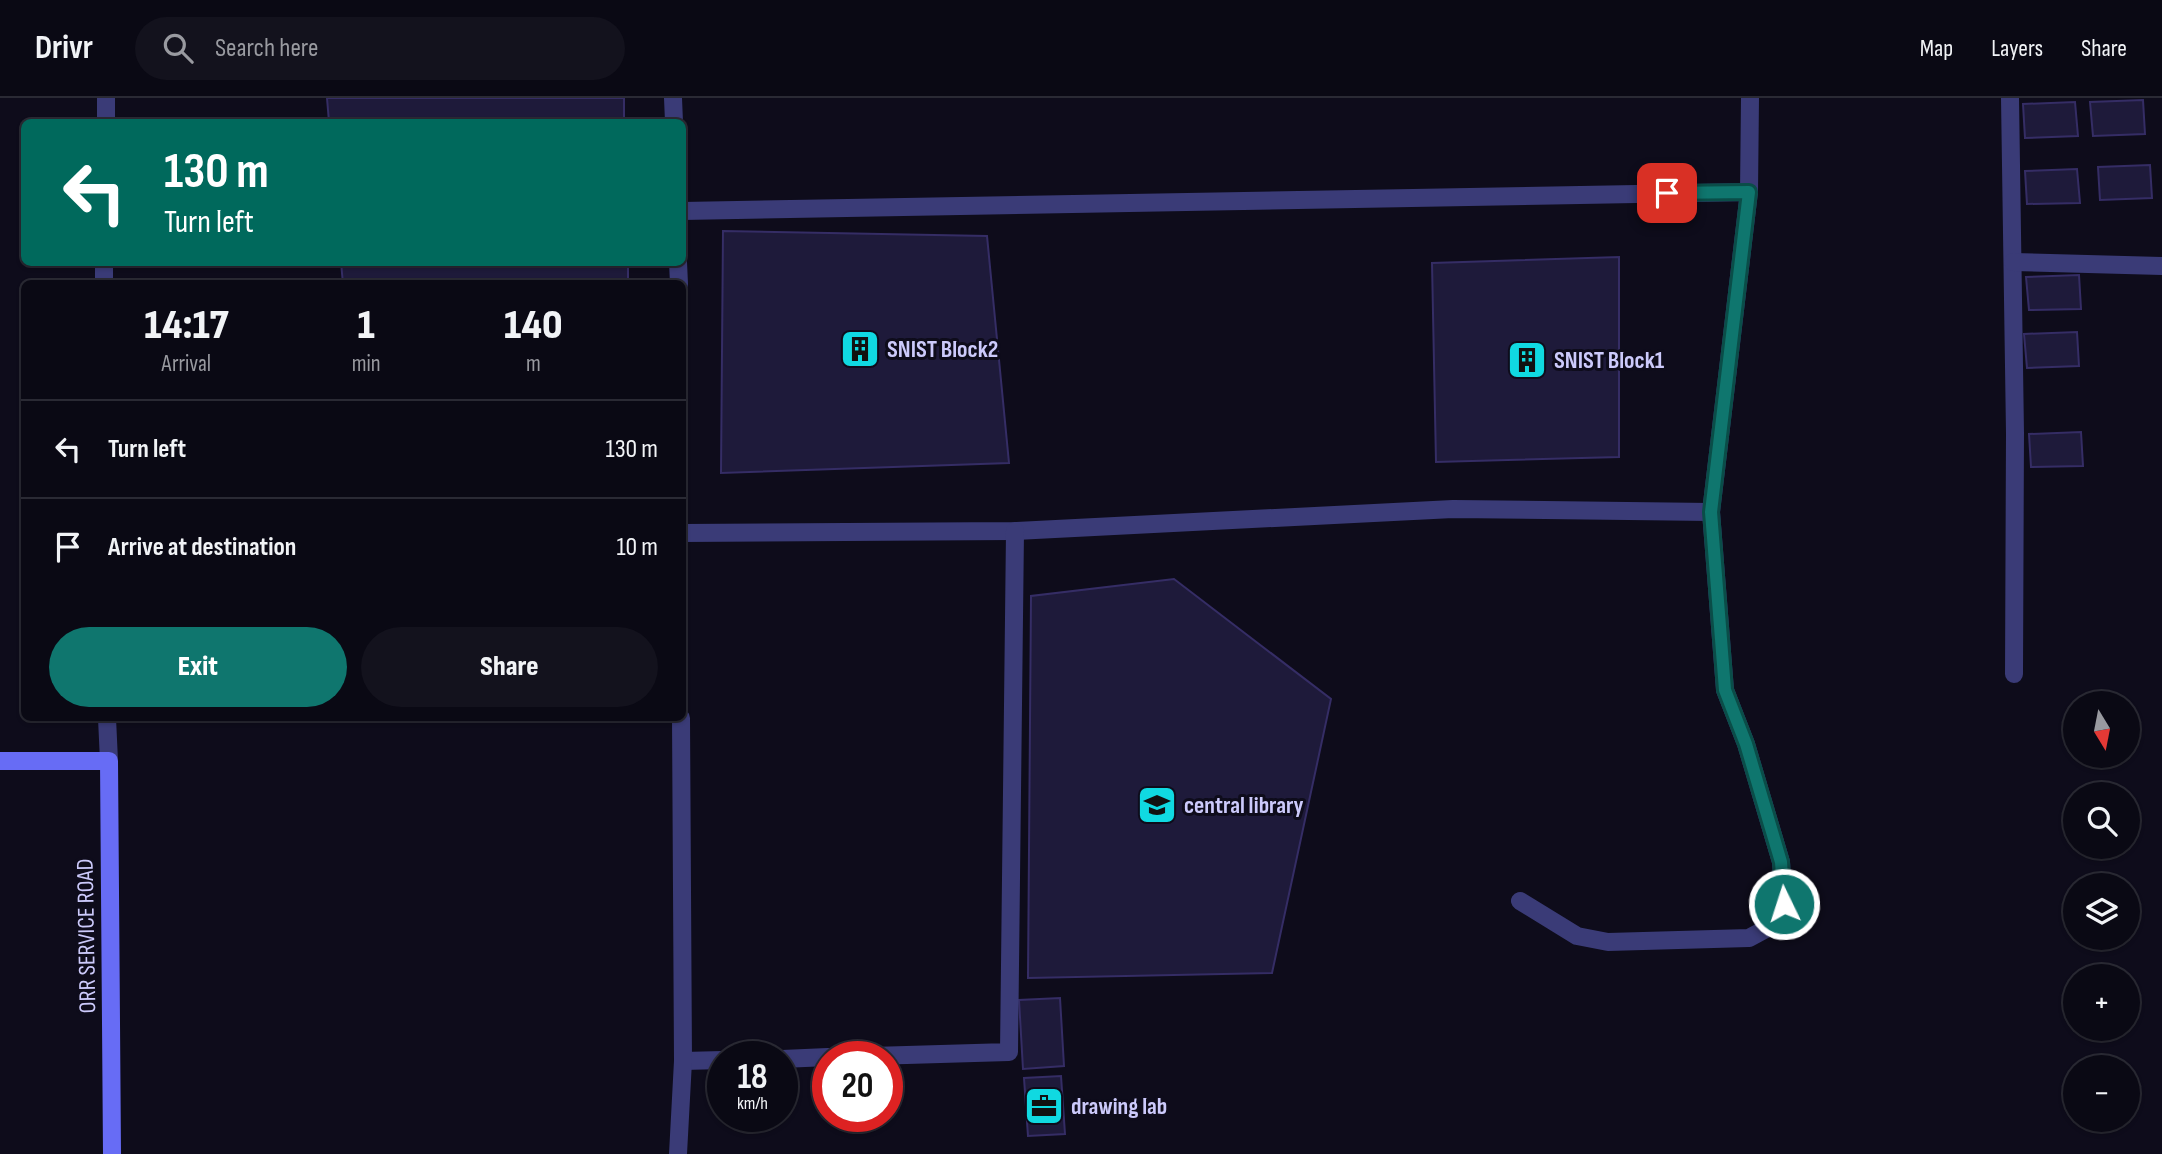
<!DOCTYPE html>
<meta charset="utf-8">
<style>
:root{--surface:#0a0914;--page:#13121d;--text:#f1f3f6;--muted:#999aa0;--line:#2a2a34;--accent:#0f766e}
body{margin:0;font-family:"Sofia Sans Condensed",sans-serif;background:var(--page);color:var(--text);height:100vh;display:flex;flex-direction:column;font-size:26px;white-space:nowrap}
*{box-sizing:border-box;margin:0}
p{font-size:23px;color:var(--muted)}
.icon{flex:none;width:38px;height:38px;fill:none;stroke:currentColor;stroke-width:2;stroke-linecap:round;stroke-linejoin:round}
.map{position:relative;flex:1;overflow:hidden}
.panel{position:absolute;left:21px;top:182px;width:665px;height:441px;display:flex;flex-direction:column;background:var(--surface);border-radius:10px;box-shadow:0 2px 5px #0004,0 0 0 2px var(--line)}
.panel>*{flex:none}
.banner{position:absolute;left:21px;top:21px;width:665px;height:147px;border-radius:10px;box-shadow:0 2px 5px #0004,0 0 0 2px var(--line);background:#00695c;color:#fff;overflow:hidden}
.needle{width:46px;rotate:170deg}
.buttons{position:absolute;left:2063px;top:593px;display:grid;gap:14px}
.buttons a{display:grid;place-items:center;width:77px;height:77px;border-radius:50%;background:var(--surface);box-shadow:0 2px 5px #0004,0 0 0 2px var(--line);font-size:35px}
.speed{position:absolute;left:707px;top:943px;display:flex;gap:14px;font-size:35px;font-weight:700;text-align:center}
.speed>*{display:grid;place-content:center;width:91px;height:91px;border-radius:50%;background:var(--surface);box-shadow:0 2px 5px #0004,0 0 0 2px var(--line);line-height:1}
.speed small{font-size:18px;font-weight:400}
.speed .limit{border:10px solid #d22;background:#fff;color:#111}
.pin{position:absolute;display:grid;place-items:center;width:60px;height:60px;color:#fff;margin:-30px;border-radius:14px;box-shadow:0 4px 10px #0006}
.me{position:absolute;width:77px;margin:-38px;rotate:356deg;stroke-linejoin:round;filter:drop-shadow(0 0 5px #0008)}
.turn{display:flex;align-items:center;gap:24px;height:147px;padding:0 28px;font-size:32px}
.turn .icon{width:91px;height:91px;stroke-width:2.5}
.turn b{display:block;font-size:49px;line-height:60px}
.eta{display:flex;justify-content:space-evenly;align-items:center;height:119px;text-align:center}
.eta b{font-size:42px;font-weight:800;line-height:49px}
.primary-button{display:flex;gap:14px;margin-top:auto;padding:14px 28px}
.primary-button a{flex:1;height:80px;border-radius:42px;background:var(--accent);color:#fff;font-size:28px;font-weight:800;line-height:80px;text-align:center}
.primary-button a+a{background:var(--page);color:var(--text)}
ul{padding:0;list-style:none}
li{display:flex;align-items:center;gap:21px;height:98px;padding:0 28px;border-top:2px solid var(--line)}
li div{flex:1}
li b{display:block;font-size:26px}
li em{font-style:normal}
header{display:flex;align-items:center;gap:42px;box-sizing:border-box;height:98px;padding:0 35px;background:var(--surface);border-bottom:2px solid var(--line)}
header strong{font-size:33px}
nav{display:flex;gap:38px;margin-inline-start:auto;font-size:24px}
.search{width:490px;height:63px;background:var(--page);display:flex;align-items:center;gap:18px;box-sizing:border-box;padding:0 24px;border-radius:38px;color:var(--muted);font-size:26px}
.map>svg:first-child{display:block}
</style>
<header>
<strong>Drivr</strong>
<div class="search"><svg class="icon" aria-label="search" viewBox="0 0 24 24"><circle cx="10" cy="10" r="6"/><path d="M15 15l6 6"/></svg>Search here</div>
<nav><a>Map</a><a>Layers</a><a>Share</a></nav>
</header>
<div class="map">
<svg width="2162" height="1056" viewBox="0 0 2162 1056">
<rect width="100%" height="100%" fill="#0e0c1b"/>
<g fill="#1e1a3a" stroke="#352d65" stroke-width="2">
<path d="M 327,0 L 624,0 L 624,24 L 329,24 Z"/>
<path d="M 2143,2 L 2145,36 L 2093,38 L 2090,4 Z"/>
<path d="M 2075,4 L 2078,38 L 2025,40 L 2023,6 Z"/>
<path d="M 2150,67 L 2152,100 L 2100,102 L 2098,69 Z"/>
<path d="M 2077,71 L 2080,105 L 2027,106 L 2025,73 Z"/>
<path d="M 723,133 L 987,138 L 1009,365 L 721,375 Z"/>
<path d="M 1619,159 L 1619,359 L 1436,364 L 1432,165 Z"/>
<path d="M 341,164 L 628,164 L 628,186 L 343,186 Z"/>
<path d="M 2079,177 L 2081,211 L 2029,212 L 2026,179 Z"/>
<path d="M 2077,234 L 2079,268 L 2027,270 L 2024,236 Z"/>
<path d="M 2081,334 L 2083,368 L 2031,369 L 2029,336 Z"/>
<path d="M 1174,481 L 1331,601 L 1272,875 L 1028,880 L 1031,498 Z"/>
<path d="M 1060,900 L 1064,968 L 1023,971 L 1019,902 Z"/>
<path d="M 1061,978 L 1065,1036 L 1028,1038 L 1024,980 Z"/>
</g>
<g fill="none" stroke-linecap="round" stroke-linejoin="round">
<g stroke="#3a3b77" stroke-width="18">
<path d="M 673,0 L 674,24"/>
<path d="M 682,113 L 1749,94"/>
<path d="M 678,164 L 679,186"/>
<path d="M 682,435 L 1015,433 L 1453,411 L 1711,414"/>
<path d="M 1520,803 L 1577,838 L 1608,844 L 1749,840 L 1775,826 L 1784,806 L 1781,764 L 1746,646 L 1725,592 L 1711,414 L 1749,94 L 1750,0"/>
<path d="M 838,959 L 1009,954 L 1015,433"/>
<path d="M 782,961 L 828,959"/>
<path d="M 683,963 L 723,962"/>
<path d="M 678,1056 L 683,963 L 681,620"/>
</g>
<g stroke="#3a3b77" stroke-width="18">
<path d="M 2010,0 L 2015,335 L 2014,576"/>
<path d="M 106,24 L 106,0"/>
<path d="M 2013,164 L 2162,168"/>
<path d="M 104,186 L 104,164"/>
<path d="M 107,620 L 109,663"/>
</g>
<path stroke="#676cf5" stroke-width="18" d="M 0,663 L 109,663 L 112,1056"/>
</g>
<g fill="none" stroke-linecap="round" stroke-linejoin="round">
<g stroke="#0a4d48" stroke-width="18">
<path id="route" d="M 1667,95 L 1749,94 L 1711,414 L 1725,592 L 1746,646 L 1781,764 L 1784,806"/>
</g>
<use href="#route" stroke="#0f766e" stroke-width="12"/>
</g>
<defs>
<g id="building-square" transform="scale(2.0125)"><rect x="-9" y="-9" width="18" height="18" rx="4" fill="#10d9e1" stroke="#0e0c1b"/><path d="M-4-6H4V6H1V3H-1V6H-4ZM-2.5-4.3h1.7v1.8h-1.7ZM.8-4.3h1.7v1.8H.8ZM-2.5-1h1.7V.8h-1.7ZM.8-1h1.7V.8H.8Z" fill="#111"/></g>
<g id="university-square" transform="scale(2.0125)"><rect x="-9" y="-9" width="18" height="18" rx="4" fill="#10d9e1" stroke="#0e0c1b"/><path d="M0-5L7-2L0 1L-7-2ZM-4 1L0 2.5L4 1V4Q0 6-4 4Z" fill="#111"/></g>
<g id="office-square" transform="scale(2.0125)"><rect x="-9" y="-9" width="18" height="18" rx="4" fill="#10d9e1" stroke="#0e0c1b"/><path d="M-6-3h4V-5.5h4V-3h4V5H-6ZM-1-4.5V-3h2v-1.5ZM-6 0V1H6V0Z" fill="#111"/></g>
</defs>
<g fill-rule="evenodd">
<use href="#building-square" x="860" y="251"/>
<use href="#building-square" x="1527" y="262"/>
<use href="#university-square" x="1157" y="707"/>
<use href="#office-square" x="1044" y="1008"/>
</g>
<g text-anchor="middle" stroke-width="6" stroke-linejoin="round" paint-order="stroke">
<g font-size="24" font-weight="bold" fill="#cccafb" stroke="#0e0c1b" text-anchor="start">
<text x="887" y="259">SNIST Block2</text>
<text x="1554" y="270">SNIST Block1</text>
<text x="1184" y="715">central library</text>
<text x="1071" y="1016">drawing lab</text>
</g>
<g font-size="24" fill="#cccafb" stroke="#0e0c1b">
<text transform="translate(86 838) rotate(-91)" y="8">ORR SERVICE ROAD</text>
</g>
</g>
</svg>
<div class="buttons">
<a><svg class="needle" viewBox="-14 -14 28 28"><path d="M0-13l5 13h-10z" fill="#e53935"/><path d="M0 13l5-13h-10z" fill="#999aa0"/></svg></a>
<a><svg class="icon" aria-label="search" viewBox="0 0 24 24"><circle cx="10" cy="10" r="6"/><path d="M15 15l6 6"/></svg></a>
<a><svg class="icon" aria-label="layers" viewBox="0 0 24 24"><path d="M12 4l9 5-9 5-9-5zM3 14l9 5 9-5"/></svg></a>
<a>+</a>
<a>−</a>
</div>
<div class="speed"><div>18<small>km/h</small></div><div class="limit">20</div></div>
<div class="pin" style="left:1667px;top:95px;background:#d93025"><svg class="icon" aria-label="arrive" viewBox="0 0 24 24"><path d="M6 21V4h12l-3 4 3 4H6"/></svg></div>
<svg class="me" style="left:1784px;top:806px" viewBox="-20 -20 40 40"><circle r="17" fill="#0f766e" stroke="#fff" stroke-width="3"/><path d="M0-11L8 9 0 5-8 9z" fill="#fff"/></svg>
<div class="banner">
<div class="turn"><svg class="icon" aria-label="left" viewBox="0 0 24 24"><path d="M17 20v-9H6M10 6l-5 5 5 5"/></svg><div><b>130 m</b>Turn left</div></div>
</div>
<section class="panel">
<div class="eta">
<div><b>14:17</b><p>Arrival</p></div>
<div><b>1</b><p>min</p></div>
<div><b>140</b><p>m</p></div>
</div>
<ul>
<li><svg class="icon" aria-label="left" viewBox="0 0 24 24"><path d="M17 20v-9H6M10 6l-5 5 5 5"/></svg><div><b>Turn left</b></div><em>130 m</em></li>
<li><svg class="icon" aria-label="arrive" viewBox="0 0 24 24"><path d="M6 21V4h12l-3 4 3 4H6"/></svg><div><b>Arrive at destination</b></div><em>10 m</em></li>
</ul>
<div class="primary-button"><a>Exit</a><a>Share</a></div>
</section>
</div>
